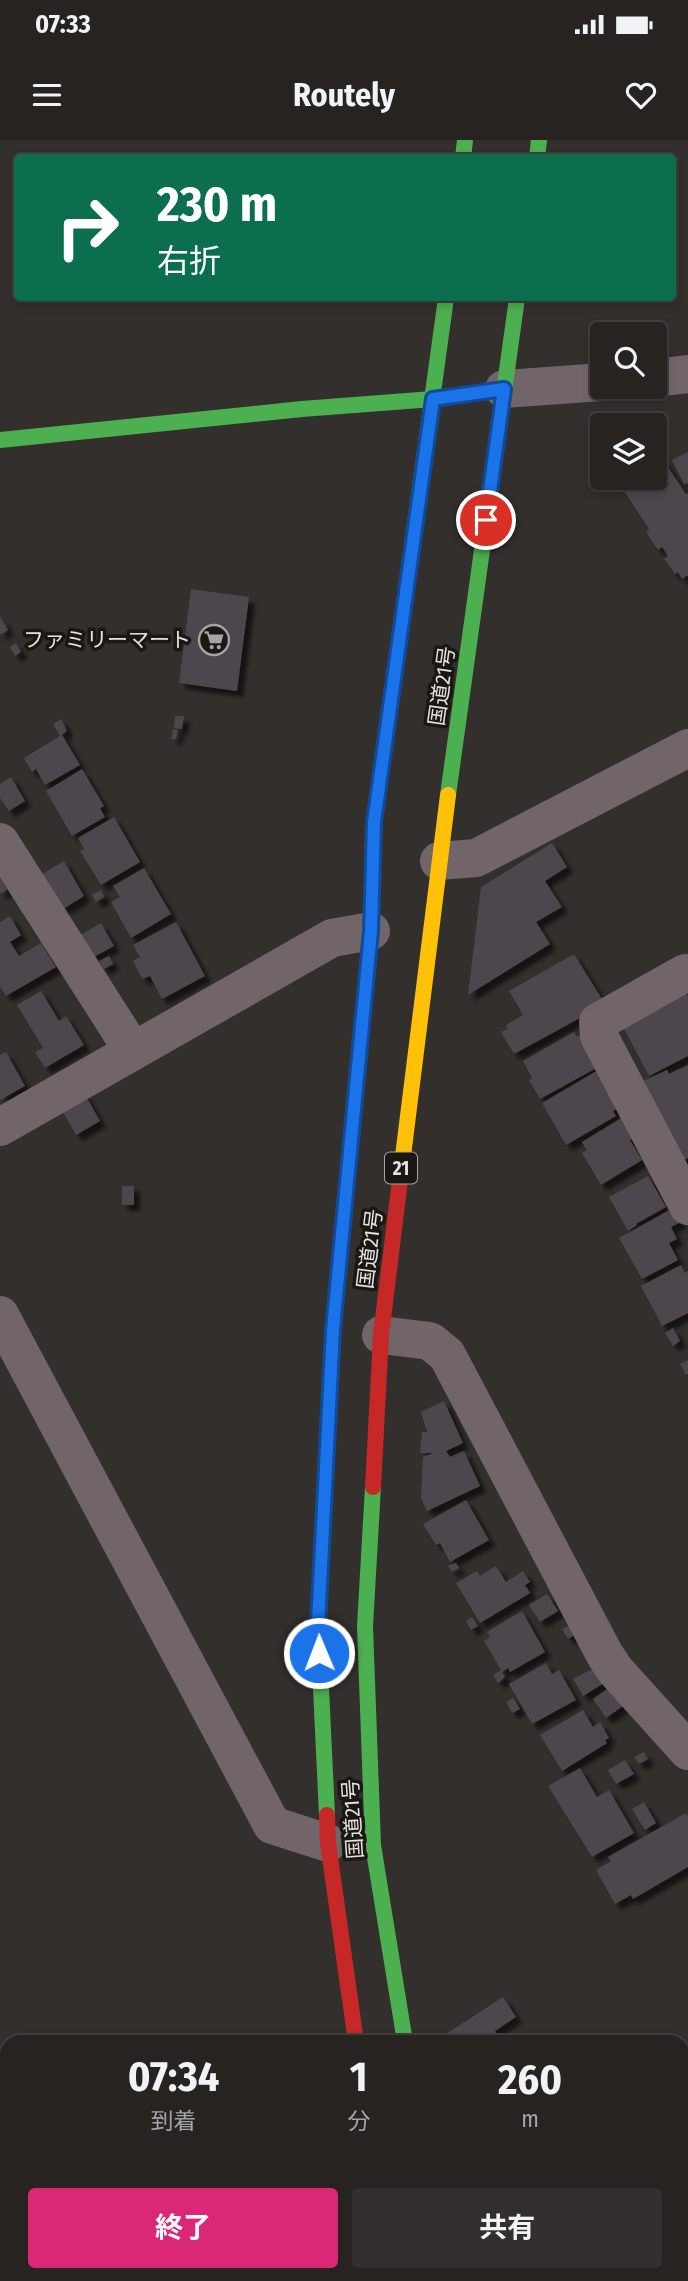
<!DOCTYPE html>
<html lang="ja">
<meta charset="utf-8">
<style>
:root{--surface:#262321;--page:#322f2e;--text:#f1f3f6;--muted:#a4a4a5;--line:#42403f;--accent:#db2777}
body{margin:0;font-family:"Fira Sans Condensed","Noto Sans JP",sans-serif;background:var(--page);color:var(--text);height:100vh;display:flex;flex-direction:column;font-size:26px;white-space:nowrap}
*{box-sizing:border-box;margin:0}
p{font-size:23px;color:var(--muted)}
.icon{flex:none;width:38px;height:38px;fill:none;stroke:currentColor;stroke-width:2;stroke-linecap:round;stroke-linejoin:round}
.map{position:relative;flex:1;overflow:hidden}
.side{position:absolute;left:0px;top:1895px;width:690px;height:247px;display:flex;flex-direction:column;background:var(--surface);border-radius:21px 21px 0 0;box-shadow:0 4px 10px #0003,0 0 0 2px var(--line)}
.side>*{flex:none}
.banner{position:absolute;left:14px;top:14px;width:662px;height:147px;border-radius:7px;box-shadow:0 4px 10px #0003,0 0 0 2px var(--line);background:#0b6e4f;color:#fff;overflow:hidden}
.tools{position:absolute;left:590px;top:182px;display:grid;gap:14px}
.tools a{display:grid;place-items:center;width:77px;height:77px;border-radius:7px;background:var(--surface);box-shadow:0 4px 10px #0003,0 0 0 2px var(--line);font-size:35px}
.pin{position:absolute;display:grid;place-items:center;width:60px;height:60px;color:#fff;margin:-30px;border:4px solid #fff;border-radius:50%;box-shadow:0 2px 7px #0007}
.me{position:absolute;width:77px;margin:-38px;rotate:359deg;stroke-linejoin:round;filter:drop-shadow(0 0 5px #0008)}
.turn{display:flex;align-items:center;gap:24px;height:147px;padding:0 28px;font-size:32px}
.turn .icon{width:91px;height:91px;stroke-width:2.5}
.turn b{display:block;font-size:49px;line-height:60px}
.eta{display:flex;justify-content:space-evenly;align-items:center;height:119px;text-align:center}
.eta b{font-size:42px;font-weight:700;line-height:49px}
.primary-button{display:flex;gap:14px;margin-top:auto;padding:14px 28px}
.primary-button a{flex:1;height:80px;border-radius:7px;background:var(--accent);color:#fff;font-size:28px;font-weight:700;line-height:80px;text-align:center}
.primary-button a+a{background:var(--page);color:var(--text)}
.status{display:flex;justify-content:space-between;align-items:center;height:49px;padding:0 35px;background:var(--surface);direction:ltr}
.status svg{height:19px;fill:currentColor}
header{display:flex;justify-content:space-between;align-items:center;height:91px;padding:0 28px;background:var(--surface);font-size:32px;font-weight:700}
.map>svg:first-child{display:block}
</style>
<div class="status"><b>07:33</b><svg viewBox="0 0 49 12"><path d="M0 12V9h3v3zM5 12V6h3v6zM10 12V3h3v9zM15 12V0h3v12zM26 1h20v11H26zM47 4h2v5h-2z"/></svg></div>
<header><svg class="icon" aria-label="menu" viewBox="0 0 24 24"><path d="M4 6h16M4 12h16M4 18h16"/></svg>Routely<svg class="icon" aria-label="heart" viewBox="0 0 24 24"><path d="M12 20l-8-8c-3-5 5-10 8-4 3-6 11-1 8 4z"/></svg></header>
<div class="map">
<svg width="688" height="2141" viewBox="0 0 688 2141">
<defs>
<filter id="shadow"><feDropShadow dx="6" dy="6" stdDeviation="2" flood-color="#0009"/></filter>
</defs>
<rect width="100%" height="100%" fill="#322f2c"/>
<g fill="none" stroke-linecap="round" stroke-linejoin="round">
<g stroke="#091b38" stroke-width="10">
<path d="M 0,2114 L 7,2127"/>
<path d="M 12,2135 L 15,2141"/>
</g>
</g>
<g fill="#4d464d" filter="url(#shadow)">
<path d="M 657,311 L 686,354 L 688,353 L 688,435 L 682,439 L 678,432 L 675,434 L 664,419 L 668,416 L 662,407 L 658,410 L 646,392 L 649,389 L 620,345 L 618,346 L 613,338 L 654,338 L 654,313 Z"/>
<path d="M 688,312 L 688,343 L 684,344 L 672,320 Z"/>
<path d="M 191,449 L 249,457 L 237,551 L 179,543 Z"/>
<path d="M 0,476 L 8,490 L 0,495 Z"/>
<path d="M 16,503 L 21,512 L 15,516 L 10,507 Z"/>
<path d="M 175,576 L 184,576 L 182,589 L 174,588 Z"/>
<path d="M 61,579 L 67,591 L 62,595 L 80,625 L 45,645 L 36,629 L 32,632 L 24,618 L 60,596 L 53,584 Z"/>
<path d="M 173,589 L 178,590 L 176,599 L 171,599 Z"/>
<path d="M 82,629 L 104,666 L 100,668 L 105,677 L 72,696 L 46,651 Z"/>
<path d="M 11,637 L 25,661 L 9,671 L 0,658 L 0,644 Z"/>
<path d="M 114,677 L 140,722 L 101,745 L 80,711 L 84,709 L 78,698 Z"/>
<path d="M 552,703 L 567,727 L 545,741 L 562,767 L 536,782 L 550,804 L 468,855 L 481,747 Z"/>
<path d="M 64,721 L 84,756 L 63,769 L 42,734 Z"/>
<path d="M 144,728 L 171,774 L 131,798 L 111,762 L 120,757 L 113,746 Z"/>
<path d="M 0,738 L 7,750 L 0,754 Z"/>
<path d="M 101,750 L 104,757 L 96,762 L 92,755 Z"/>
<path d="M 10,776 L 21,795 L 10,802 L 19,816 L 41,803 L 56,827 L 6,856 L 0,847 L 0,782 Z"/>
<path d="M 176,782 L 205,836 L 162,859 L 150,836 L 142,839 L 133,821 L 140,817 L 133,805 Z"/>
<path d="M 101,783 L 114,806 L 92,818 L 79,796 Z"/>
<path d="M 574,814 L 602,859 L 589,873 L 514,914 L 501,892 L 508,889 L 506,885 L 523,875 L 509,851 Z"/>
<path d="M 109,816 L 113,824 L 104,829 L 99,821 Z"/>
<path d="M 41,851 L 59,881 L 66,876 L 84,905 L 45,928 L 35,912 L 43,908 L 17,865 Z"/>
<path d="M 686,853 L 688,856 L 688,916 L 649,936 L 623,887 Z"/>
<path d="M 574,892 L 577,897 L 582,894 L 600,926 L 540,959 L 529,940 L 532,938 L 523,921 Z"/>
<path d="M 6,912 L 25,946 L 0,960 L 0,915 Z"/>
<path d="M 688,925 L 688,1018 L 680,1022 L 639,943 L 667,930 L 669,934 Z"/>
<path d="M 600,929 L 622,966 L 613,971 L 616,976 L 566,1005 L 542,963 Z"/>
<path d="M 84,953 L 100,981 L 76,995 L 60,967 Z"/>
<path d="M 623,977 L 635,997 L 630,1000 L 642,1020 L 601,1045 L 582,1013 L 587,1010 L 582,1002 Z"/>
<path d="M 648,1036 L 666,1067 L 636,1084 L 637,1085 L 628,1091 L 609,1057 Z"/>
<rect x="122" y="1046" width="12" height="19"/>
<path d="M 673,1068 L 681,1082 L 671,1087 L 677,1099 L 669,1103 L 678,1120 L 642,1139 L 619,1098 Z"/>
<path d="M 681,1125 L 685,1133 L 688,1131 L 688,1173 L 662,1186 L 641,1146 Z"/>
<path d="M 673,1188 L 680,1201 L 673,1206 L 665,1193 Z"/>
<path d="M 688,1220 L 688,1234 L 686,1235 L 680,1224 Z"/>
<path d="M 444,1261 L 463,1303 L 446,1311 L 450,1317 L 464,1311 L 480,1346 L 427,1371 L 421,1358 L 423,1317 L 433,1313 L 420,1313 L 422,1292 L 427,1292 L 421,1272 Z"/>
<path d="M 466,1360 L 489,1400 L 450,1422 L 440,1403 L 436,1405 L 423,1384 Z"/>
<path d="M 456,1423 L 459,1428 L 452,1432 L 448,1426 Z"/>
<path d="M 496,1426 L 506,1442 L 523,1431 L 530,1442 L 525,1445 L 530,1453 L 480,1483 L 456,1443 L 477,1431 L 480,1436 Z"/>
<path d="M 547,1454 L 558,1471 L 540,1482 L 529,1465 Z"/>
<path d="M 522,1471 L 545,1512 L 510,1532 L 508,1528 L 502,1532 L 505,1537 L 498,1543 L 493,1535 L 501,1530 L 484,1501 L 490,1497 L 487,1492 Z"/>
<path d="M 472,1477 L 478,1486 L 471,1490 L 466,1481 Z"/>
<path d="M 571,1485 L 576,1494 L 568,1499 L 562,1489 Z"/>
<path d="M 546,1523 L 552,1534 L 559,1530 L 576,1560 L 532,1584 L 509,1544 Z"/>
<path d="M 596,1527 L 604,1543 L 583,1556 L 573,1539 Z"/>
<path d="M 610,1547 L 623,1566 L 606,1578 L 593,1559 Z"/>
<path d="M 513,1558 L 520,1569 L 512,1573 L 506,1562 Z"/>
<path d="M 583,1570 L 593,1587 L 600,1582 L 609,1598 L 605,1600 L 607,1603 L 562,1631 L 540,1595 Z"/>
<path d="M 644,1612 L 648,1619 L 639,1624 L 634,1617 Z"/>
<path d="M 625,1620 L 634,1634 L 616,1644 L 608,1630 Z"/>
<path d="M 580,1628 L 597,1657 L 609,1650 L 634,1693 L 592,1717 L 548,1646 Z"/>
<path d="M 644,1662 L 656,1683 L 645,1690 L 632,1669 Z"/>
<path d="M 686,1673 L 688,1677 L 688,1727 L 633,1759 L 631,1755 L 615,1764 L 596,1730 L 611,1721 L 608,1717 Z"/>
<path d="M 503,1857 L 516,1877 L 495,1891 L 497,1895 L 487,1902 L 482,1902 L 481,1900 L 476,1902 L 451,1902 L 446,1894 Z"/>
<path d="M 682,2043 L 688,2053 L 688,2063 L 682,2066 Z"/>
<path d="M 685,2076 L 688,2081 L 688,2141 L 680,2141 L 677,2135 L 682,2135 L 682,2078 Z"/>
<path d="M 509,2135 L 557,2135 L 546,2141 L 512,2141 Z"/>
<path d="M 585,2135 L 596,2135 L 599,2141 L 588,2141 Z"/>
<path d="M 642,2135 L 671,2135 L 674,2141 L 645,2141 Z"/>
</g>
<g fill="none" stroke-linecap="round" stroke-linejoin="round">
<g stroke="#72656a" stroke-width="38">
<path d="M 654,238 L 688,234"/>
<path d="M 504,249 L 602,242"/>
<path d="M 0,702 L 133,911"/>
<path d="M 439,721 L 476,718 L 688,608"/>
<path d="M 688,834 L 685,833 L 598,882 L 599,896 L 688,1066"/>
<path d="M 0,987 L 332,798 L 371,791"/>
<path d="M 0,1175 L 272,1685 L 328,1703"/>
<path d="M 381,1195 L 430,1201 L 447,1215 L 605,1515 L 615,1530 L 688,1611"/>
</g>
<g stroke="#4caf50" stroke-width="16">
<path d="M 463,18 L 465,0"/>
<path d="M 537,18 L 539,0"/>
<path d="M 0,300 L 302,269 L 433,259 L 504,249"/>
<path d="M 448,655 L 517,158"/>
<path d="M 373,710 L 374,682 L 446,158"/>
<path d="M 373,1347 L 365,1486 L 373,1705 L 405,1902"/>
<path d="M 327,1675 L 318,1485 L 333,1189 L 350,1014"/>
</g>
<g stroke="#ffc107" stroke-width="16">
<path d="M 402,1024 L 448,655"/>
<path d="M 398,2135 L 400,2141"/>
<path d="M 452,2135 L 453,2141"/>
</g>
<g stroke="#c62828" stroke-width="16">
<path d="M 350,1014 L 371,791 L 373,710"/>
<path d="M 373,1347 L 381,1195 L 402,1024"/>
<path d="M 327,1675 L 328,1703 L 356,1902"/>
</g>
</g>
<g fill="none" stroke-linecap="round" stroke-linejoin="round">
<g stroke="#114b97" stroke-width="18">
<path id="route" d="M 319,1513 L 318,1485 L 333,1189 L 371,791 L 374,682 L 433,259 L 504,249 L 486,380"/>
</g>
<use href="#route" stroke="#1a73e8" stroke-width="12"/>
</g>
<defs>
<g id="supermarket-ring" transform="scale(1.575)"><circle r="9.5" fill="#1a1815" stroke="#a6a3a0" stroke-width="1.5"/><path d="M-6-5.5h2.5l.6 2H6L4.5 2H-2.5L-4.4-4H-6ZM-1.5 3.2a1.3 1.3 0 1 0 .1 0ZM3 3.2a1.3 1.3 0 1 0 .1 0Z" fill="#a6a3a0"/></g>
</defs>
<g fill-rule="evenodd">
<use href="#supermarket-ring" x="214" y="500"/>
</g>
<g text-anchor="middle" stroke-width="7" stroke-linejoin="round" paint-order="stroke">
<rect fill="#1a1815" stroke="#a8a5a2" stroke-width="2" x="385" y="1012.5" width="32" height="31" rx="5"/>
<g font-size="19" font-weight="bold" fill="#e5e2df">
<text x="401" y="1035">21</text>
</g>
<g font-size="21" fill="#e5e2df" stroke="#1a1815" text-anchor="end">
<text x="191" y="507">ファミリーマート</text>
</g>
<g font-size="21" fill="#e5e2df" stroke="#1a1815">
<text transform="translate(442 546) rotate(-82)" y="7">国道21号</text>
<text transform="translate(370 1109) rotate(-83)" y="7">国道21号</text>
<text transform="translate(353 1679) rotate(-94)" y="7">国道21号</text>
</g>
</g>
</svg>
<div class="tools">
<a><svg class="icon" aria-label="search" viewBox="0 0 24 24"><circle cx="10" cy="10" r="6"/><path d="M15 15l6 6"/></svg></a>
<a><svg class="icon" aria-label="layers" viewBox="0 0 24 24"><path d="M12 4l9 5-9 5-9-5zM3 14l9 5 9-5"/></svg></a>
</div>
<div class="pin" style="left:486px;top:380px;background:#d93025"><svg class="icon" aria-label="arrive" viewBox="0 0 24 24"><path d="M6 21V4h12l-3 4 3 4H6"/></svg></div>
<svg class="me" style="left:319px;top:1513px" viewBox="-20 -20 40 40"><circle r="17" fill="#1a73e8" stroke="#fff" stroke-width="3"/><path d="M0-11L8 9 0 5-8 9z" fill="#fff"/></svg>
<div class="banner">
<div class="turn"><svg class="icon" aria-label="right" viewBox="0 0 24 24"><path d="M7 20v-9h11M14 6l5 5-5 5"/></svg><div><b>230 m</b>右折</div></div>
</div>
<section class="side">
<div class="eta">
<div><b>07:34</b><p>到着</p></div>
<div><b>1</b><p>分</p></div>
<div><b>260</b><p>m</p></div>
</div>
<div class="primary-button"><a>終了</a><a>共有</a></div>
</section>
</div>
